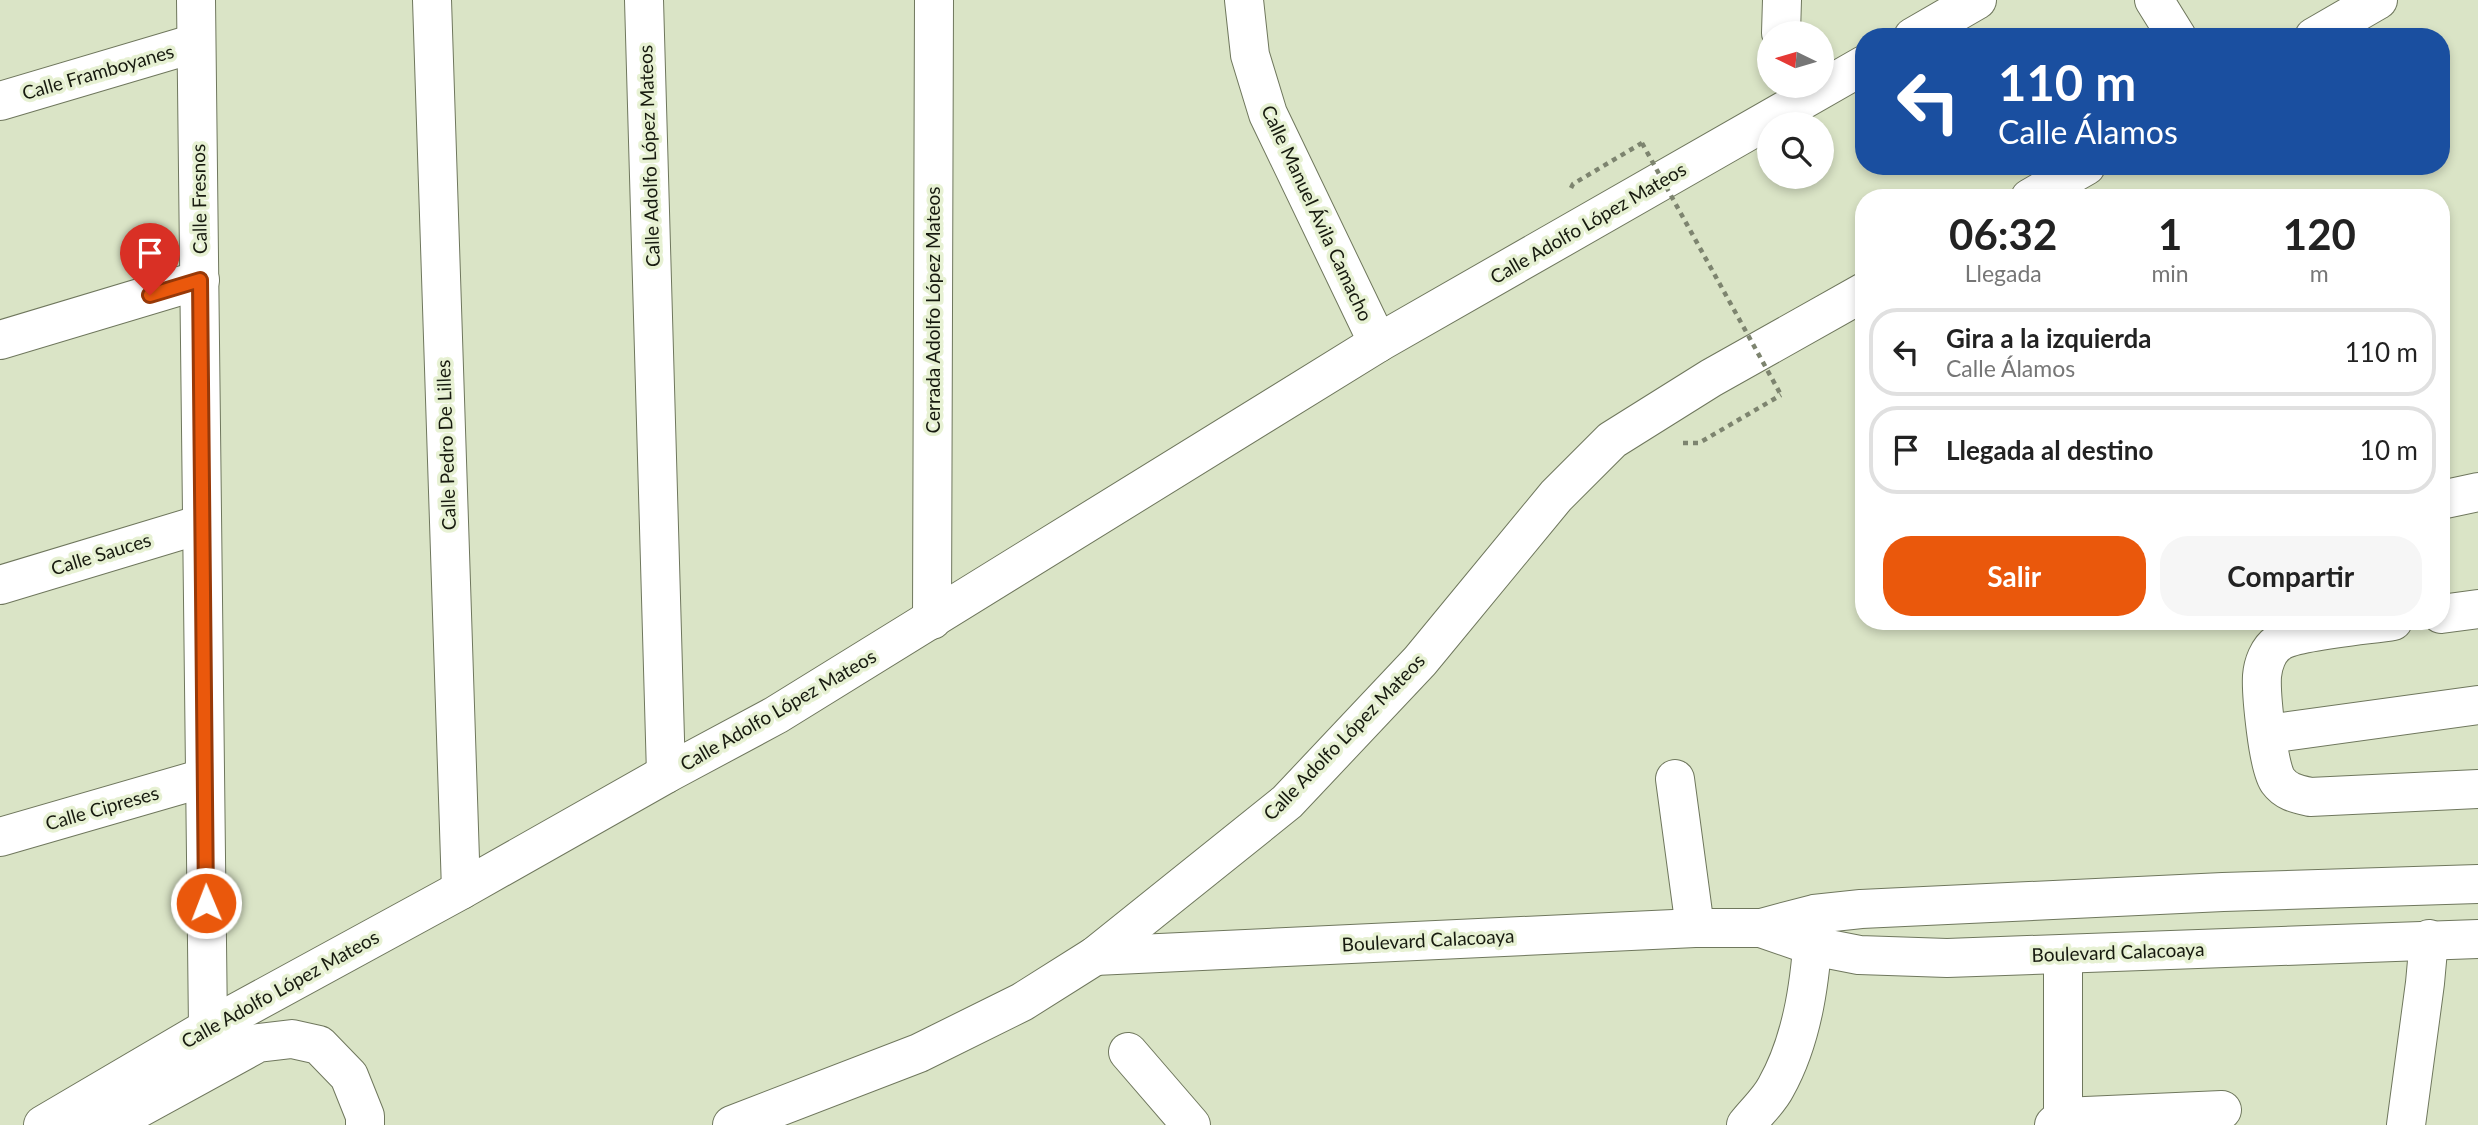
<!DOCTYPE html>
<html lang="es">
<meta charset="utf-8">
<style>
:root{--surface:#fff;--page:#f6f6f6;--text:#222;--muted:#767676;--line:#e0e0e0;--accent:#ea580c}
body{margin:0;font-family:Lato,sans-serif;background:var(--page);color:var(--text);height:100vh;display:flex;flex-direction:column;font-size:26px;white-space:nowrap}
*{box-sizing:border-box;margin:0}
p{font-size:23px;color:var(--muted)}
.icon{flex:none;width:38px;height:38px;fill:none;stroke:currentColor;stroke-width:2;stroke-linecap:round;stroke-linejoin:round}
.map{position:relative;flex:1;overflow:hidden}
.details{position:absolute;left:1855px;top:189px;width:595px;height:441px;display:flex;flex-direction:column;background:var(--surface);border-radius:28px;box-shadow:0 4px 10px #0003}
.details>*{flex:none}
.hud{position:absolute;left:1855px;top:28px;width:595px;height:147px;border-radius:28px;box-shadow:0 4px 10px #0003;background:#1a4fa0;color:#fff;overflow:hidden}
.needle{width:46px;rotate:275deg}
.buttons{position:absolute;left:1757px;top:21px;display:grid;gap:14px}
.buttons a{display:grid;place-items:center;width:77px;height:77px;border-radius:50%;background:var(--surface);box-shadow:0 4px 10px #0003;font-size:35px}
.pin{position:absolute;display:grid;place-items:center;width:60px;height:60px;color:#fff;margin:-72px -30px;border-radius:50% 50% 50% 0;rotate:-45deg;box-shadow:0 0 7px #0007}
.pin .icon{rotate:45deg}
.me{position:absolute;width:77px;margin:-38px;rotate:359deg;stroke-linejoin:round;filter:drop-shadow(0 0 5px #0008)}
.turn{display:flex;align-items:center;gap:24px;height:147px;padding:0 28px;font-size:32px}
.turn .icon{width:91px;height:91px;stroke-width:2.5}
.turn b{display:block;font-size:49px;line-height:60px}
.eta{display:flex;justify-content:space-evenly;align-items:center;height:119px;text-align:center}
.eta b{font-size:42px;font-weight:700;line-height:49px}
.action{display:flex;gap:14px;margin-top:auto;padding:14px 28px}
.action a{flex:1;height:80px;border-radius:28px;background:var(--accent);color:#fff;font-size:28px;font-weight:700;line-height:80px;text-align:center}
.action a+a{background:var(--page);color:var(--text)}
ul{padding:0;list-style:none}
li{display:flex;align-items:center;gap:21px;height:88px;margin:0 14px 10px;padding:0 14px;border:4px solid var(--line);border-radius:28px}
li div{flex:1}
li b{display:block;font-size:26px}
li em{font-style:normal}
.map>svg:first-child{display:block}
</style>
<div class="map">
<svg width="2478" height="1125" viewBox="0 0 2478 1125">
<rect width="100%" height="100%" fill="#dae4c6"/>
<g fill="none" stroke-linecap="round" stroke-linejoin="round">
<g stroke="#6f775d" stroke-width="40">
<g id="minor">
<path d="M 196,0 L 208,1028"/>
<path d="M 432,0 L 461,890"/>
<path d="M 644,0 L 666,774"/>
<path d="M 1244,0 L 1250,55 L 1268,114 L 1378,343"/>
<path d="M 1781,33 L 1782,0"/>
<path d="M 0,101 L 196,43"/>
<path d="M 0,340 L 200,280"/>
<path d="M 2441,500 L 2478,492"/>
<path d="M 0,585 L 202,524"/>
<path d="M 2441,614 L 2478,609"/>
<path d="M 932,620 L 934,0"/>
<path d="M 2393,621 C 2370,625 2294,631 2278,643 C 2268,650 2263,664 2262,676 C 2261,693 2268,769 2278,781 C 2286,792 2297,794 2310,797 L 2478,789"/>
<path d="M 2268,734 L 2478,705"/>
<path d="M 1675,779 L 1695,928"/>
<path d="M 0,837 L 204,778"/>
<path d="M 1761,928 L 1813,946 L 1859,955 L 1947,958 L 2478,939"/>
<path d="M 1095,956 L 1695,928 L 1761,928 L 1814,914 L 1861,909 L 2223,892 L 2478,884"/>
<path d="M 1128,1052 L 1191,1125"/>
<path d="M 2063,1117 L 2222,1110"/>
<path d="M 1746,1125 C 1755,1113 1769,1101 1776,1087 C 1804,1037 1811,976 1814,920"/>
<path d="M 2054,1125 L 2063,1117 L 2063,954"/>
<path d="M 2406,1125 L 2425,983 L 2429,939"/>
</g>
</g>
<g stroke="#6f775d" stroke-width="40">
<g id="major">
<path d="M 2154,0 L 2177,37"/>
<path d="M 1913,37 L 1977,0"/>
<path d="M 2314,37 L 2378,0"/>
<path d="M 2030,198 L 2086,166"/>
<path d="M 43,1125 L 208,1028 L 461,890 L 666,774 L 776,715 L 1378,343 L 1864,65"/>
<path d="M 97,1125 L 123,1117 L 258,1043 L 292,1039 L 319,1045 L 349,1076 L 365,1116 L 365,1125"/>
<path d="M 732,1125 L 919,1053 L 1022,1002 L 1095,956 L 1287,802 L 1420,661 L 1556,496 L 1612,440 L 1711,378 L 1864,292"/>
</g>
</g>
<g stroke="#7d846f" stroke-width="4.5" stroke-dasharray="5 5" stroke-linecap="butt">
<path d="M 1571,188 L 1573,184 L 1642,143"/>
<path d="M 1683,443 L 1699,443 L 1781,395"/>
</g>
<use href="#minor" stroke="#fff" stroke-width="38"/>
<use href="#major" stroke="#fff" stroke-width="38"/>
<path stroke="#7d846f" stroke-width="4.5" stroke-dasharray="5 5" stroke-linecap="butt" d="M 1642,143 L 1781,395"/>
</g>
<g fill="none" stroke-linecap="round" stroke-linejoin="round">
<g stroke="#983908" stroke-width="18">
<path id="route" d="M 150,295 L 200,280 L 206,903"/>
</g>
<use href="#route" stroke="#ea580c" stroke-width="12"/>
</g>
<g text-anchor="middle" stroke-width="7" stroke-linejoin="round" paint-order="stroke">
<g font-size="19" fill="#171a0f" stroke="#e7f1d3">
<text transform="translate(98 72) rotate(-16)" y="7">Calle Framboyanes</text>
<text transform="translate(649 156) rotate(-92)" y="7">Calle Adolfo López Mateos</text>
<text transform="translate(199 199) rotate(-91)" y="7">Calle Fresnos</text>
<text transform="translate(1317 213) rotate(65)" y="7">Calle Manuel Ávila Camacho</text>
<text transform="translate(1588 223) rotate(-30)" y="7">Calle Adolfo López Mateos</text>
<text transform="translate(933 310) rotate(-90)" y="7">Cerrada Adolfo López Mateos</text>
<text transform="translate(446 445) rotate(-92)" y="7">Calle Pedro De Lilles</text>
<text transform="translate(101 554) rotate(-17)" y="7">Calle Sauces</text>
<text transform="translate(778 710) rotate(-30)" y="7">Calle Adolfo López Mateos</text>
<text transform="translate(1344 737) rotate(-46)" y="7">Calle Adolfo López Mateos</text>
<text transform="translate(102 808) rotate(-16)" y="7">Calle Cipreses</text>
<text transform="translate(1428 940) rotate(-3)" y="7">Boulevard Calacoaya</text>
<text transform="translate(2118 952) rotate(-2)" y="7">Boulevard Calacoaya</text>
<text transform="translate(280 989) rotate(-29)" y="7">Calle Adolfo López Mateos</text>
</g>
</g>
</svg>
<div class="buttons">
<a><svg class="needle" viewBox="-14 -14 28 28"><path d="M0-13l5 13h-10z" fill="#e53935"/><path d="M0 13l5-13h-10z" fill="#767676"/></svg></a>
<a><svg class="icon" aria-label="search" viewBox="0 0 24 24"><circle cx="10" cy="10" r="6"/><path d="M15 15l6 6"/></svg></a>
</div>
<div class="pin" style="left:150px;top:295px;background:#d93025"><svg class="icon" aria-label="arrive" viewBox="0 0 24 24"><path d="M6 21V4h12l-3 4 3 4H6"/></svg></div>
<svg class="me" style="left:206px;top:903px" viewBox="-20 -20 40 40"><circle r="17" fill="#ea580c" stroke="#fff" stroke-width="3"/><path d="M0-11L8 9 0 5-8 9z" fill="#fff"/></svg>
<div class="hud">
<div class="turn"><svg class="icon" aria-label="left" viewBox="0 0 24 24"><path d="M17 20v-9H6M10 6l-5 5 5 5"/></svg><div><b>110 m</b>Calle Álamos</div></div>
</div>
<section class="details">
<div class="eta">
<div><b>06:32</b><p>Llegada</p></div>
<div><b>1</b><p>min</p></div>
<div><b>120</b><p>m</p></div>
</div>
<ul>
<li><svg class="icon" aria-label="left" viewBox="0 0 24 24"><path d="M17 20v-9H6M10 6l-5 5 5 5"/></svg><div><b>Gira a la izquierda</b><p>Calle Álamos</p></div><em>110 m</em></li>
<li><svg class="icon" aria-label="arrive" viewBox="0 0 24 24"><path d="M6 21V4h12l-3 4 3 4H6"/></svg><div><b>Llegada al destino</b></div><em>10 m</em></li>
</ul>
<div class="action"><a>Salir</a><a>Compartir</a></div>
</section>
</div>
